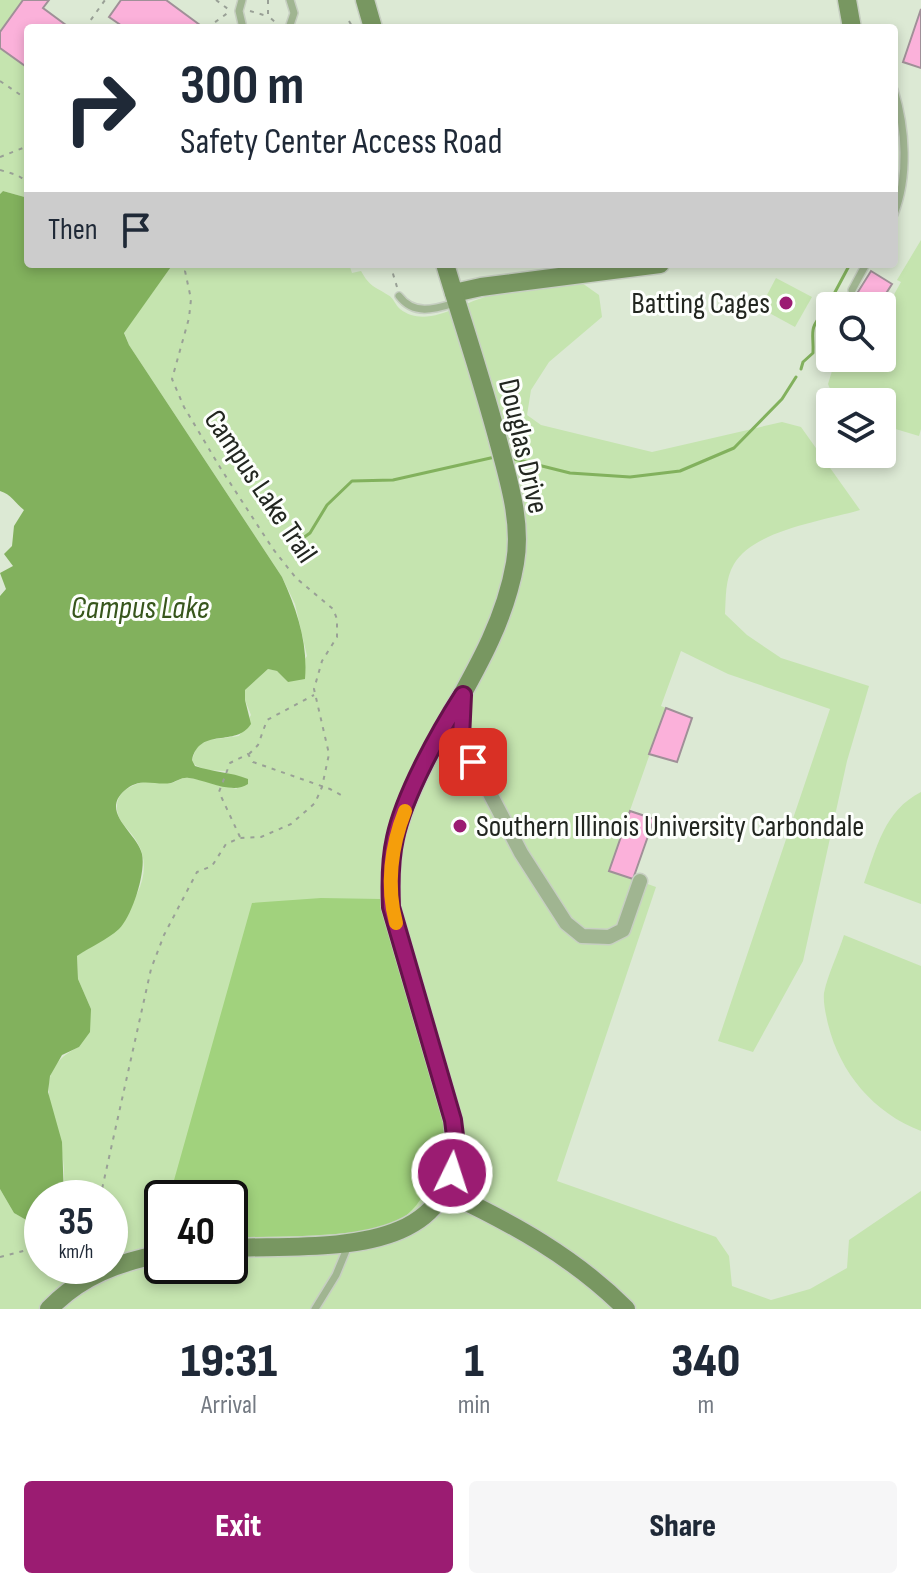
<!DOCTYPE html>
<style>
:root{--surface:#fff;--page:#f6f6f7;--text:#1f2937;--muted:#747a83;--accent:#9b1c72}
body{margin:0;font-family:"Sofia Sans Condensed",sans-serif;background:var(--page);color:var(--text);height:100vh;display:flex;flex-direction:column;font-size:30px;white-space:nowrap}
*{box-sizing:border-box;margin:0}
p{font-size:26px;color:var(--muted)}
.icon{flex:none;width:44px;height:44px;fill:none;stroke:currentColor;stroke-width:2;stroke-linecap:round;stroke-linejoin:round}
.map{position:relative;height:1309px;overflow:hidden}
.drawer{display:flex;flex-direction:column;background:var(--surface);flex:1}
.drawer>*{flex:none}
.hud{position:absolute;left:24px;top:24px;width:874px;height:244px;border-radius:8px;box-shadow:0 4px 12px #0003;background:#fff;color:var(--text);overflow:hidden}
.fabs{position:absolute;left:816px;top:292px;display:grid;gap:16px}
.fabs a{display:grid;place-items:center;width:80px;height:80px;border-radius:8px;background:var(--surface);box-shadow:0 4px 12px #0003;font-size:40px}
.speed{position:absolute;left:24px;top:1180px;display:flex;gap:16px;font-size:40px;font-weight:700;text-align:center}
.speed>*{display:grid;place-content:center;width:104px;height:104px;border-radius:50%;background:var(--surface);box-shadow:0 4px 12px #0003;line-height:1}
.speed small{font-size:20px;font-weight:400}
.speed .limit{border:4px solid #111;border-radius:12px;background:#fff;color:#111}
.pin{position:absolute;display:grid;place-items:center;width:68px;height:68px;color:#fff;margin:-34px;border-radius:16px;box-shadow:0 4px 12px #0006}
.me{position:absolute;width:88px;margin:-44px;rotate:4deg;stroke-linejoin:round;filter:drop-shadow(0 0 6px #0008)}
.turn{display:flex;align-items:center;gap:28px;height:168px;padding:0 24px;font-size:36px}
.turn .icon{width:104px;height:104px;stroke-width:2.5}
.turn b{display:block;font-size:56px;line-height:68px}
.then{display:flex;align-items:center;height:76px;padding:0 24px;background:#0003;gap:16px;font-size:30px}
.eta{display:flex;justify-content:space-evenly;align-items:center;height:136px;text-align:center}
.eta b{font-size:48px;font-weight:800;line-height:56px}
.cta{display:flex;gap:16px;margin-top:auto;padding:16px 24px}
.cta a{flex:1;height:92px;border-radius:8px;background:var(--accent);color:#fff;font-size:32px;font-weight:800;line-height:92px;text-align:center}
.cta a+a{background:var(--page);color:var(--text)}
.map>svg:first-child{display:block}
</style>
<div class="map">
<svg width="921" height="1309" viewBox="0 0 921 1309">
<rect width="100%" height="100%" fill="#ebf4e6"/>
<path fill="#dce9d4" fill-rule="evenodd" d="M 0,0 L 921,0 L 921,1309 L 0,1309 ZM 28,28 L 894,28 L 894,264 L 28,264 ZM 830,306 L 882,306 L 882,358 L 830,358 ZM 830,402 L 882,402 L 882,454 L 830,454 ZM 42,1198 L 110,1198 L 110,1266 L 42,1266 ZM 162,1198 L 230,1198 L 230,1266 L 162,1266 Z"/>
<g fill="#c5e4af" fill-rule="evenodd">
<path d="M 0,0 L 23,0 L 0,32 Z"/>
<path d="M 0,48 L 28,68 L 28,198 L 3,191 L 0,194 Z"/>
<path d="M 921,240 L 921,429 L 919,436 L 882,425 L 882,402 L 830,402 L 830,412 L 822,395 L 831,391 L 828,384 L 836,358 L 882,358 L 882,316 L 901,282 L 897,280 Z"/>
<path d="M 173,264 L 349,264 L 352,273 L 361,271 C 370,287 374,286 388,295 C 394,298 395,305 400,309 C 427,330 462,302 489,296 C 520,290 551,287 582,283 L 599,295 L 602,317 L 549,362 L 531,390 L 527,415 L 541,425 L 652,452 L 782,422 L 801,427 L 860,510 C 823,521 754,530 734,564 C 725,579 726,597 725,614 L 747,635 L 781,658 L 869,686 L 847,761 L 803,961 L 753,1052 L 718,1041 L 830,709 L 728,674 L 681,651 L 661,706 L 666,708 L 609,870 L 656,887 L 557,1181 L 716,1237 L 729,1256 L 732,1286 L 771,1300 L 810,1289 L 847,1268 L 849,1240 L 921,1191 L 921,1309 L 0,1309 L 0,1189 L 14,1213 L 42,1229 L 42,1266 L 110,1266 L 110,1198 L 64,1198 C 64,1183 65,1168 62,1153 C 54,1112 29,1070 79,1047 L 91,1009 L 78,979 L 77,956 C 110,936 163,885 137,842 C 130,829 116,822 117,806 C 117,789 139,781 154,781 C 160,781 165,784 172,783 C 179,781 181,777 189,778 C 205,780 221,785 237,789 L 226,771 L 206,770 L 195,765 L 192,760 L 197,746 L 209,740 L 239,736 L 251,715 L 245,700 L 245,690 L 268,669 L 277,671 L 288,682 L 307,656 L 295,604 L 282,577 L 129,345 L 124,332 ZM 162,1198 L 230,1198 L 230,1266 L 162,1266 Z"/>
<path d="M 776,278 L 812,297 L 795,327 L 760,308 Z"/>
<path d="M 921,792 L 921,904 L 864,883 C 877,847 884,811 921,792 Z"/>
<path d="M 844,935 L 921,966 L 921,1131 C 874,1113 840,1073 828,1024 C 826,1015 823,1003 824,993 C 828,974 838,954 844,935 Z"/>
</g>
<path fill="#a1d27d" d="M 321,898 L 381,899 L 446,1132 C 439,1163 427,1205 397,1222 C 368,1238 267,1236 230,1238 L 230,1198 L 169,1198 L 252,903 Z"/>
<path fill="#82b15d" d="M 3,191 L 28,198 L 28,264 L 173,264 L 124,333 L 129,345 L 282,577 C 297,610 308,643 305,679 L 288,682 L 277,671 L 268,669 L 245,690 L 245,700 L 251,724 C 236,748 200,726 192,760 L 195,766 C 212,772 231,772 248,779 L 248,784 C 233,795 206,780 189,778 C 181,777 178,781 171,783 C 155,786 140,776 124,791 C 100,813 137,833 142,854 C 146,873 132,916 119,929 C 107,940 90,947 77,956 L 78,979 L 91,1009 L 90,1032 L 79,1047 L 62,1055 L 50,1076 L 48,1092 L 62,1142 L 64,1198 L 42,1198 L 42,1229 L 14,1213 L 0,1189 L 0,596 L 6,589 L 0,573 L 13,566 L 4,554 L 12,546 L 14,526 L 24,510 C 15,503 11,494 0,491 L 0,194 Z"/>
<g fill="none" stroke-linecap="round" stroke-linejoin="round">
<g stroke="#82b15d" stroke-width="3">
<path d="M 826,309 L 850,264"/>
<path d="M 801,369 L 803,362 L 813,353 C 814,333 808,330 823,313"/>
<path d="M 510,458 L 570,473 L 630,477 L 680,471 L 734,448 L 782,399 L 796,377"/>
<path d="M 296,543 L 310,533 L 327,505 L 352,481 L 393,480 L 495,457"/>
</g>
</g>
<g fill="#fbb1da" stroke="#a09098" stroke-width="2">
<path d="M 23,0 L 49,0 L 43,8 L 70,28 L 28,28 L 28,68 L 0,48 L 0,32 Z"/>
<path d="M 121,0 L 166,0 L 204,28 L 125,28 L 109,17 Z"/>
<path d="M 921,9 L 921,68 L 903,62 Z"/>
<path d="M 871,271 L 892,284 L 878,306 L 856,306 L 851,303 Z"/>
<path d="M 666,708 L 692,718 L 677,762 L 649,754 Z"/>
<path d="M 630,811 L 654,819 L 633,879 L 609,871 Z"/>
</g>
<g fill="none" stroke-linecap="round" stroke-linejoin="round">
<g stroke="#c7cfc2" stroke-width="10">
<g id="lane">
<path d="M 242,0 L 239,11 L 243,28"/>
<path d="M 289,28 L 294,13 L 290,0"/>
<path d="M 894,90 C 906,128 909,177 894,214"/>
<path d="M 852,290 L 866,264"/>
<path d="M 399,296 C 414,316 435,309 455,303"/>
<path d="M 315,1309 L 336,1275 L 348,1246"/>
</g>
</g>
<g stroke="#c7cfc2" stroke-width="17">
<path id="street" d="M 463,695 L 461,738 L 521,853 L 566,923 L 582,936 L 609,937 L 623,930 L 640,881"/>
</g>
<g stroke="#c7cfc2" stroke-width="21">
<g id="secondary">
<path d="M 365,0 L 373,28"/>
<path d="M 847,0 L 852,28"/>
<path d="M 454,293 L 481,287 L 660,264"/>
<path d="M 446,1192 C 512,1223 574,1257 626,1309"/>
<path d="M 230,1248 C 325,1244 471,1262 453,1120 L 391,907 C 390,884 390,857 396,835 C 422,739 498,663 515,563 C 522,523 509,482 499,444 C 483,383 463,324 445,264"/>
<path d="M 49,1309 C 81,1276 118,1262 162,1254"/>
</g>
</g>
<g stroke="#99a096" stroke-width="2" stroke-dasharray="4 6" stroke-linecap="butt">
<path d="M 216,0 L 228,9"/>
<path d="M 268,0 L 268,16 L 281,27"/>
<path d="M 250,11 L 267,16"/>
<path d="M 349,21 L 353,28"/>
<path d="M 85,28 L 105,0"/>
<path d="M 207,28 L 229,12"/>
<path d="M 0,81 L 28,100"/>
<path d="M 0,157 L 28,146"/>
<path d="M 0,170 L 17,175 L 28,182"/>
<path d="M 390,264 L 397,287"/>
<path d="M 249,754 L 258,745 L 267,720 L 314,695"/>
<path d="M 240,837 L 219,792 L 230,763 L 248,754 L 253,762 L 330,789 L 343,796"/>
<path d="M 100,1198 L 151,969 L 164,935 L 197,872 L 212,866 L 226,844 L 240,838 L 261,837 L 291,824 L 315,803 L 322,787 L 329,754 L 314,689 L 322,661 L 337,637 L 337,619 L 333,609 L 296,578 L 273,549 L 221,469 L 184,407 L 172,379 L 189,318 L 191,299 L 185,271 L 190,264"/>
<path d="M 0,1257 L 42,1246"/>
</g>
<use href="#lane" stroke="#a0b591" stroke-width="7"/>
<use href="#street" stroke="#a0b591" stroke-width="14"/>
<use href="#secondary" stroke="#789761" stroke-width="18"/>
</g>
<g fill="none" stroke-linecap="round" stroke-linejoin="round">
<g stroke="#65124a" stroke-width="20">
<path id="route" d="M 452,1173 L 456,1144 L 453,1120 L 391,907 C 390,884 390,860 395,838 C 404,795 439,732 463,695 L 461,738 L 473,762"/>
</g>
<use href="#route" stroke="#9b1c72" stroke-width="14"/>
<path stroke="#f59e0b" stroke-width="14" d="M 396,923 C 386,886 391,846 405,811"/>
</g>
<g fill="#9b1c72" stroke="#fdfffc" stroke-width="3">
<circle cx="786" cy="303" r="8"/>
<circle cx="460" cy="826" r="8"/>
</g>
<g text-anchor="middle" stroke-width="6" stroke-linejoin="round" paint-order="stroke">
<g font-size="30" fill="#222620" stroke="#fdfffc" text-anchor="end">
<text x="770" y="313">Batting Cages</text>
<text x="476" y="836" text-anchor="start">Southern Illinois University Carbondale</text>
</g>
<g font-size="30" fill="#222620" stroke="#fdfffc">
<text transform="translate(524 446) rotate(77)" y="10">Douglas Drive</text>
<text transform="translate(261 486) rotate(56)" y="10">Campus Lake Trail</text>
</g>
<g font-size="32" font-style="italic" fill="#37561c" stroke="#fdfffc">
<text x="140" y="618">Campus Lake</text>
</g>
</g>
</svg>
<div class="fabs">
<a><svg class="icon" aria-label="search" viewBox="0 0 24 24"><circle cx="10" cy="10" r="6"/><path d="M15 15l6 6"/></svg></a>
<a><svg class="icon" aria-label="layers" viewBox="0 0 24 24"><path d="M12 4l9 5-9 5-9-5zM3 14l9 5 9-5"/></svg></a>
</div>
<div class="speed"><div>35<small>km/h</small></div><div class="limit">40</div></div>
<div class="pin" style="left:473px;top:762px;background:#d93025"><svg class="icon" aria-label="arrive" viewBox="0 0 24 24"><path d="M6 21V4h12l-3 4 3 4H6"/></svg></div>
<svg class="me" style="left:452px;top:1173px" viewBox="-20 -20 40 40"><circle r="17" fill="#9b1c72" stroke="#fff" stroke-width="3"/><path d="M0-11L8 9 0 5-8 9z" fill="#fff"/></svg>
<div class="hud">
<div class="turn"><svg class="icon" aria-label="right" viewBox="0 0 24 24"><path d="M7 20v-9h11M14 6l5 5-5 5"/></svg><div><b>300 m</b>Safety Center Access Road</div></div>
<div class="then">Then<svg class="icon" aria-label="arrive" viewBox="0 0 24 24"><path d="M6 21V4h12l-3 4 3 4H6"/></svg></div>
</div>
</div>
<section class="drawer">
<div class="eta">
<div><b>19:31</b><p>Arrival</p></div>
<div><b>1</b><p>min</p></div>
<div><b>340</b><p>m</p></div>
</div>
<div class="cta"><a>Exit</a><a>Share</a></div>
</section>
